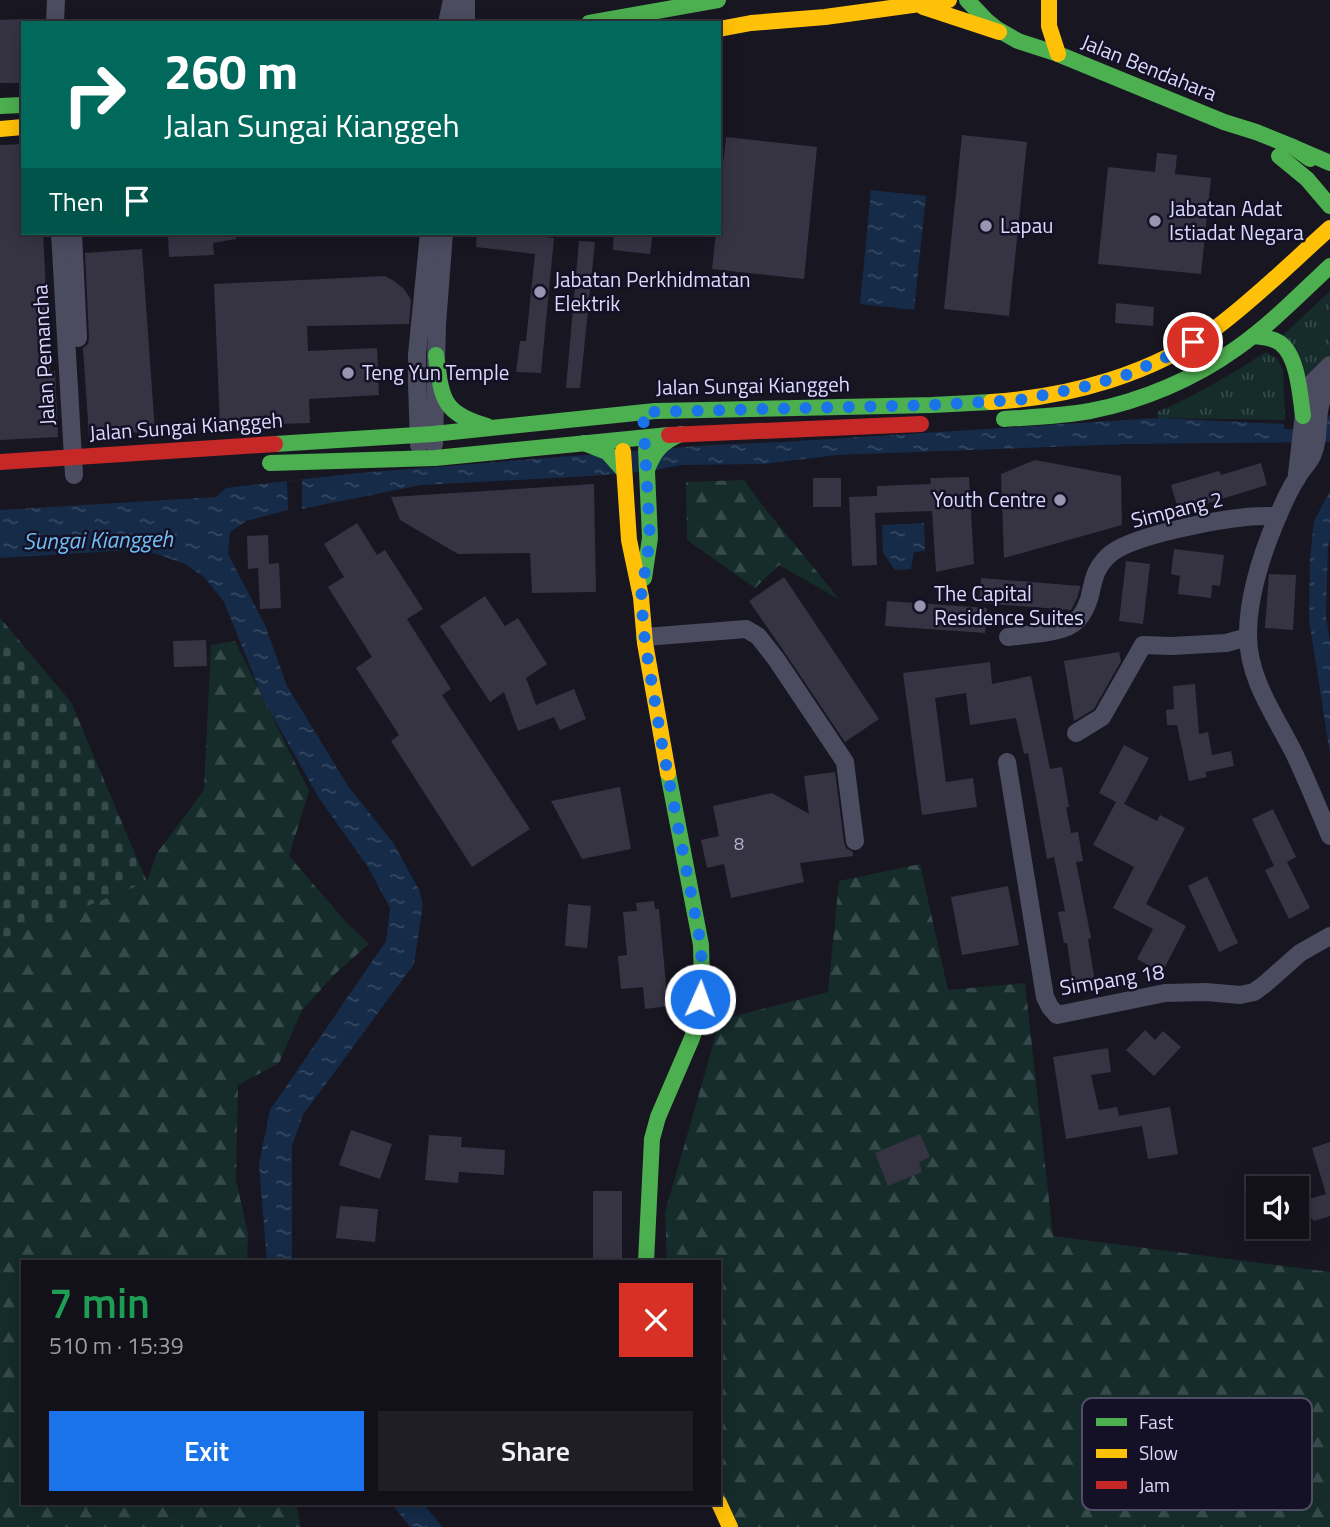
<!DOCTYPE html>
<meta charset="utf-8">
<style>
:root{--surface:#121019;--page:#1f1e26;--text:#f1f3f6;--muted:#9c9da2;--line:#313038;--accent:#1a73e8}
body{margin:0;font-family:"Titillium Web",sans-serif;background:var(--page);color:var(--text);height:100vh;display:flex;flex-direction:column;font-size:26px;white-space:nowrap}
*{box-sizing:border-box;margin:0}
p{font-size:23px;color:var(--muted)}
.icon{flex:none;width:38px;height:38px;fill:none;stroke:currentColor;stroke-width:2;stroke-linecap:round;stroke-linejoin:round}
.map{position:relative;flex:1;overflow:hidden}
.drawer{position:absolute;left:21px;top:1260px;width:700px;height:245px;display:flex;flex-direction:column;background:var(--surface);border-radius:0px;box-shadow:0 4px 18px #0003,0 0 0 2px var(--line)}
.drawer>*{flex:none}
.hud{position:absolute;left:21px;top:21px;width:700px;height:214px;border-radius:0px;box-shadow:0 4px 18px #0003,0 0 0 2px var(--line);background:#00695c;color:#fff;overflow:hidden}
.buttons{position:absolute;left:1246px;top:1176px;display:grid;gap:14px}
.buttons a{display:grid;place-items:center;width:63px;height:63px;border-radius:0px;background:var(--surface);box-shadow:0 4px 18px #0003,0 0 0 2px var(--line);font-size:35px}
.pin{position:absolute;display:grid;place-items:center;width:60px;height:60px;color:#fff;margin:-30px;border:4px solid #fff;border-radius:50%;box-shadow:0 2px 7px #0007}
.me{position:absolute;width:77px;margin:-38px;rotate:2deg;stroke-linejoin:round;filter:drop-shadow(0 0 5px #0008)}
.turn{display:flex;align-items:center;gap:24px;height:147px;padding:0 28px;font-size:32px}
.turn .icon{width:91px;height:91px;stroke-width:2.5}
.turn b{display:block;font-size:49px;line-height:60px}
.then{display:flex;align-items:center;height:66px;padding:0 28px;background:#0003;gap:14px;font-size:26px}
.round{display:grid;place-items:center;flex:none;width:74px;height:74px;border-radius:0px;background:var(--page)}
.summary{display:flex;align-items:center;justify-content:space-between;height:119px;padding:0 28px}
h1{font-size:42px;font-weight:600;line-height:52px;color:#1e9e55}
.action{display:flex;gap:14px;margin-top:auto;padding:14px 28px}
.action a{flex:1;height:80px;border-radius:0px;background:var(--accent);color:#fff;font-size:28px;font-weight:600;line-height:80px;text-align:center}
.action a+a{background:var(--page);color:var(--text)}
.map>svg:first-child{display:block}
</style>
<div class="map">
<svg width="1330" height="1527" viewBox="0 0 1330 1527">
<defs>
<pattern id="grass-tufts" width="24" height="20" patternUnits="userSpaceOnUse" patternTransform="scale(1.75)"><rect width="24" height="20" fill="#152c2b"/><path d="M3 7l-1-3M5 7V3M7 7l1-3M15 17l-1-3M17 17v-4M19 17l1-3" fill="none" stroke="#364a4b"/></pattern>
<pattern id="forest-firs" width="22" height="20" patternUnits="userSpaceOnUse" patternTransform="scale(1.75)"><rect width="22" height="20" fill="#152c2b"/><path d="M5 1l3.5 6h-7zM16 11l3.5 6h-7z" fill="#364a4b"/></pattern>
<pattern id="cemetery-stones" width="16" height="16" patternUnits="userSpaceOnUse" patternTransform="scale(1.75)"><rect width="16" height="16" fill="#152c2b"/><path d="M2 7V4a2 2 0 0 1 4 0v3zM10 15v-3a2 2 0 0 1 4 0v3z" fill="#364a4b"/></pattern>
<pattern id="water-ripples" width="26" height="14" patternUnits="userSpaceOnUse" patternTransform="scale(1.75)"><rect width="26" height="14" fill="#152b48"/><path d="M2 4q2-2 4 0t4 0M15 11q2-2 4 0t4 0" fill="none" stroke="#364963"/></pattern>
</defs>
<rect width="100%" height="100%" fill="#181621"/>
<g fill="url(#grass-tufts)">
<path d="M 1330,291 L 1330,355 L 1319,365 L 1303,387 L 1282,336 Z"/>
<path d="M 1266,352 L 1277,359 L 1283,370 L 1285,420 L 1158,418 L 1157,412 C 1196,396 1231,374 1266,352 Z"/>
</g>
<g fill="url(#forest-firs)">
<path d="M 744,480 L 763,506 L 840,600 L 779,565 L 755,588 L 687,540 L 686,482 Z"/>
<path d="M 235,641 L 309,791 L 289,856 L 346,922 L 369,944 L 336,973 L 302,1010 L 279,1063 L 238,1085 L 236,1180 L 248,1234 L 247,1262 L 23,1262 L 23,1503 L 296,1503 L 301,1527 L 0,1527 L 0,682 L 104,842 L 147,881 L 157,853 L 204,790 L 211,645 Z"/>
<path d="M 920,864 L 948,990 L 1025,983 L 1053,1236 L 1330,1272 L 1330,1527 L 735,1527 L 719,1493 L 719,1262 L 667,1262 L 665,1213 L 720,1020 L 828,992 L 839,881 Z"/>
</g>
<path fill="url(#cemetery-stones)" d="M 0,618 L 71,702 L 147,882 L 0,941 Z"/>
<g fill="url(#water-ripples)">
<path d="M 871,190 L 926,196 L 914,310 L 860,304 Z"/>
<path d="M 1330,416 L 1330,442 L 1128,444 L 837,455 L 764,464 L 682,465 L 649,471 L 592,476 L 421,485 L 302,509 L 288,510 L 246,521 L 230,532 L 228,554 L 265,625 L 287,686 L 348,786 L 394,844 L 419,890 L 423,904 L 414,964 L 303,1115 L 292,1146 L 292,1262 L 267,1262 L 259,1164 L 270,1110 L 386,941 L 390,908 L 368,867 L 319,798 L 264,701 L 224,602 L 204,577 L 185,564 L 157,554 L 130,550 L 0,558 L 0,510 L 216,497 L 226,488 L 358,473 L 711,445 L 782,442 L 1158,418 L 1284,424 L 1284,429 L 1293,429 Z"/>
<path d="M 1330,491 L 1330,540 L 1328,546 L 1326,616 L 1330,642 L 1330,754 L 1309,619 L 1310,559 L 1314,521 Z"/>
<path d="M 924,523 L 925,551 L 914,552 L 911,569 L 895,570 L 883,553 L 882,525 Z"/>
<path d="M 391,1503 L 423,1503 L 442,1527 L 410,1527 Z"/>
</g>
<path fill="#181621" d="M 302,480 L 302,509 L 288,510 L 287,481 Z"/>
<g fill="#363443">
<path d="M 23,19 L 23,83 L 0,83 L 0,20 Z"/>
<path d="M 962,135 L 1027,142 L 1009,316 L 944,309 Z"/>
<path d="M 726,137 L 817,147 L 804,279 L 712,269 L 716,233 L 719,233 L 719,201 Z"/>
<path d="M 23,144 L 23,233 L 43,233 L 50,371 L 55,371 L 58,437 L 0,440 L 0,145 Z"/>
<path d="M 1157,153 L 1177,155 L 1175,174 L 1211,178 L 1201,274 L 1098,264 L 1108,167 L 1155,172 Z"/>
<path d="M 168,233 L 236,233 L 236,239 L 213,243 L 214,255 L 169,257 Z"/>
<path d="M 477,233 L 508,233 L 554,238 L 541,373 L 516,372 L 520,341 L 526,341 L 535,254 L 476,247 Z"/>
<path d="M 614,233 L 653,233 L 650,254 L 613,250 Z"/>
<path d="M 579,241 L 595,242 L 580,388 L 566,388 Z"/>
<path d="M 142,249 L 155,431 L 89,436 L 83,348 L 88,344 L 89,337 L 85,253 Z"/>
<path d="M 385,276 L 394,281 L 404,289 L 411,300 L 409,324 L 307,326 L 308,351 L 377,348 L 379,395 L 309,399 L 310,423 L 220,426 L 214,284 Z"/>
<path d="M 1116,303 L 1154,307 L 1153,326 L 1115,323 Z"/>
<path d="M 1035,460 L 1121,476 L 1122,525 L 1004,558 L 1001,474 Z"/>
<path d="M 1261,463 L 1267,485 L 1179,512 L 1171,485 L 1219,471 L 1221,475 Z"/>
<path d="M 969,477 L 974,564 L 936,572 L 932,511 L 875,513 L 877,565 L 852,566 L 849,497 L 877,496 L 877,486 L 931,484 L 930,478 Z"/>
<rect x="813" y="478" width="28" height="29"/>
<path d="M 594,484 L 596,592 L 532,593 L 530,553 L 458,554 L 400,520 L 391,497 Z"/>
<path d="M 357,523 L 377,555 L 385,550 L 423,609 L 407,619 L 451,689 L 442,695 L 530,829 L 472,867 L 391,741 L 399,735 L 356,668 L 372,657 L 328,587 L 344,577 L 324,544 Z"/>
<path d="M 268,535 L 269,564 L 279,563 L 281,608 L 260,609 L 258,568 L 248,569 L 247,536 Z"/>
<path d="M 1174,549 L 1224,555 L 1220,586 L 1212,585 L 1211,598 L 1178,594 L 1180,576 L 1171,574 Z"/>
<path d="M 1126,561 L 1150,564 L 1143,624 L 1119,621 Z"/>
<path d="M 1269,574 L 1296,575 L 1293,630 L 1265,628 Z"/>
<path d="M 784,577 L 879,719 L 845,742 L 785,653 L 749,601 Z"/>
<path d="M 981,578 L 1080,586 L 1080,588 L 1077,598 L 1071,610 L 979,603 Z"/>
<path d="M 485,596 L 505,626 L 518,618 L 547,664 L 526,678 L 536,705 L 574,689 L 586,719 L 560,730 L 554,717 L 518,731 L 504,692 L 490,702 L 440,626 Z"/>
<path d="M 887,601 L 987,608 L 985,633 L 885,626 Z"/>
<path d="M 206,640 L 207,666 L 174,667 L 173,641 Z"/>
<path d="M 1119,652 L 1121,661 L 1094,709 L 1074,721 L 1064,661 Z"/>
<path d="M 990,662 L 992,684 L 1031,676 L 1050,769 L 1062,767 L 1069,807 L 1066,807 L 1071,833 L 1078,832 L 1083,861 L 1076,862 L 1091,938 L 1088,939 L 1096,988 L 1074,991 L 1067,943 L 1064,943 L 1058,912 L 1065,911 L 1054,857 L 1047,859 L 1028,753 L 1024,754 L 1016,718 L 970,725 L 966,693 L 935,698 L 946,782 L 973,778 L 977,807 L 922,815 L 903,673 Z"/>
<path d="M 1195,684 L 1199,734 L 1208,732 L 1212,755 L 1231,751 L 1234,766 L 1205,772 L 1207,777 L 1189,781 L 1177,725 L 1167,725 L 1166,710 L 1174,709 L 1173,686 Z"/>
<path d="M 1124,745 L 1149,758 L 1124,804 L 1157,821 L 1160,815 L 1185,828 L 1146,904 L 1186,926 L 1162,973 L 1137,959 L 1153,929 L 1113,908 L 1134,867 L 1093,845 L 1116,802 L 1099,793 Z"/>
<path d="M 835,772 L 844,842 L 846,848 L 853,852 L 853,856 L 800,863 L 804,882 L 731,898 L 724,864 L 707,868 L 701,840 L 719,836 L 713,806 L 772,793 L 809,814 L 804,776 Z"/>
<path d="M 620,787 L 631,849 L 582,859 L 551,801 Z"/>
<path d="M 1273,809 L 1296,857 L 1287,862 L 1310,908 L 1289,919 L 1265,870 L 1274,866 L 1252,819 Z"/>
<path d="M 1207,876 L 1238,943 L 1219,952 L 1188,886 Z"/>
<path d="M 1008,886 L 1019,945 L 962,955 L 951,897 Z"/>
<path d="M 654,901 L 655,909 L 659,909 L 668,1006 L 645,1009 L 643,987 L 621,989 L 618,956 L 627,955 L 623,912 L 637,911 L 636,903 Z"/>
<path d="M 568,904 L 591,906 L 587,948 L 565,946 Z"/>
<path d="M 1145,1030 L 1155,1040 L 1163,1031 L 1181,1047 L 1154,1076 L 1126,1050 Z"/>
<path d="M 1108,1048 L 1111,1072 L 1091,1075 L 1099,1110 L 1117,1107 L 1119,1116 L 1170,1107 L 1178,1154 L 1148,1159 L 1142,1126 L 1066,1139 L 1053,1057 Z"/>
<path d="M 351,1130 L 392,1144 L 380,1179 L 339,1165 Z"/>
<path d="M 920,1134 L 930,1157 L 919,1162 L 922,1172 L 888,1186 L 875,1153 Z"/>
<path d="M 429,1135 L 462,1137 L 461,1147 L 505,1150 L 504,1175 L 459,1172 L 458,1183 L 425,1180 Z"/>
<path d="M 1330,1142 L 1330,1216 L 1314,1221 L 1306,1212 L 1302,1201 L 1326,1194 L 1312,1148 Z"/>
<rect x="593" y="1191" width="29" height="71"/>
<path d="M 340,1206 L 378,1209 L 375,1242 L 336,1238 Z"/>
</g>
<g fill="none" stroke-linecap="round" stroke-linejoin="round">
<g stroke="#4c4c61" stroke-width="18">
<path d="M 466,0 L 466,23"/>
<path d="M 55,23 L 56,0"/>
<path d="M 447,23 L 452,0"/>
<path d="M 60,233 L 74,475"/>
<path d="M 73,233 L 78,338"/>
<path d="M 1330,385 C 1311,410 1323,432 1312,456 C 1308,464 1301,470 1297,478 C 1289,490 1283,504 1278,516 C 1262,553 1248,595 1248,635 C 1248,679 1275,715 1294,753 C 1307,780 1318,808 1330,836"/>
<path d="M 434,444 L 437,324 L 444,233"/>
<path d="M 419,445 L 417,383 L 417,355 L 429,233"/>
<path d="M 1297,474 L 1306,396 L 1312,383 L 1330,365"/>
<path d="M 645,637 L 746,629 L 758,636 L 776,659 L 845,762 L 855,841"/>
<path d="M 1008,637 C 1024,635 1059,633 1071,625 C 1080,620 1086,608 1089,599 C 1094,581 1093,571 1108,556 C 1128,536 1216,520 1246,517 C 1256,516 1267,516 1278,516"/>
<path d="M 1076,733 L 1102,717 L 1143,645 L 1172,646 L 1226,643 L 1248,637"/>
<path d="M 1007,762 L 1045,997 L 1050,1007 L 1057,1015 L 1165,993 L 1206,992 L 1240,995 L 1254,992 L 1265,984 L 1300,953 L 1330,936"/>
</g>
<g stroke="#4caf50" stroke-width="16">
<path d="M 967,0 L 987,21 L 997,29 L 1018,41 L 1058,54 L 1224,122 L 1256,132 L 1293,147 L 1310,159"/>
<path d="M 589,23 L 718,0"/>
<path d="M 0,106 L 23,105"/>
<path d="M 1293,147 L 1330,163"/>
<path d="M 1279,156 L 1307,179 L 1330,206"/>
<path d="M 1253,336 C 1262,337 1273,338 1280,343 C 1298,356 1300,395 1303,416"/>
<path d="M 436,355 C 442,398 441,413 487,426"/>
<path d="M 1004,419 C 1033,417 1062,416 1090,411 C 1142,401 1194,379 1237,348 C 1271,324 1300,294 1330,266"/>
<path d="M 584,443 L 607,452 L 624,471"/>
<path d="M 275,444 L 433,434 L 655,411 L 932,405 L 991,402"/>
<path d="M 270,463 L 435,458 L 669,435"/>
<path d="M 647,470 C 654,451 662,442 681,434"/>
<path d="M 644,578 L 650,538 L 646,449"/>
<path d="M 646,1262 L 652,1139 L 658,1117 L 692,1038 L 699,1017 L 702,982 L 701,945 L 668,773"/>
</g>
<g stroke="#ffc107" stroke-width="16">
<path d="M 1049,0 L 1049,26 L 1058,54"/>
<path d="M 923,7 L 999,32"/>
<path d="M 719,29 L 751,23 L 825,17 L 949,0"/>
<path d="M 0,129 L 23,127"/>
<path d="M 991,402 C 1070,397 1153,374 1217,327 C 1257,297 1293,261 1330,228"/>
<path d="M 623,451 L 629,540 L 641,597 L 645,643 L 668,773"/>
<path d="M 719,1503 L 730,1527"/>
</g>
<g stroke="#c62828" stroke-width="16">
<path d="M 669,435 L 921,424"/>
<path d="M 0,462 L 275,444"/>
</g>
</g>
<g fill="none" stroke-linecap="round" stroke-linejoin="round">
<path stroke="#1a73e8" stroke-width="12" stroke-dasharray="0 21.6" d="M 700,999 L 702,982 L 701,945 L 662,744 L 645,643 L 641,597 L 650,538 L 643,412 L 932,405 L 1019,400 L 1083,387 L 1126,375 L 1171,355 L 1193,342"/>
</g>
<g fill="#9795af" stroke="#141126" stroke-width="2.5">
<circle cx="1155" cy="221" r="7"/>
<circle cx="986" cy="226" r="7"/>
<circle cx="540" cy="292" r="7"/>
<circle cx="348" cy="373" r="7"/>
<circle cx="1060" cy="500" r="7"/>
<circle cx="920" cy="606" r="7"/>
</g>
<g text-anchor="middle" stroke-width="5" stroke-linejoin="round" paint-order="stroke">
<g font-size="18" fill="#b2b0ce">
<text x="739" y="850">8</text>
</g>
<g font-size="21" fill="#dbd9fc" stroke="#141126">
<text transform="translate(1149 68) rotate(22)" y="7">Jalan Bendahara</text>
<text transform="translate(44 355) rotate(-93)" y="7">Jalan Pemancha</text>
<text transform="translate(753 386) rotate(-1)" y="7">Jalan Sungai Kianggeh</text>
<text transform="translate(186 427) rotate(-4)" y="7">Jalan Sungai Kianggeh</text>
<text transform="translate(1177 510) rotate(-14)" y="7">Simpang 2</text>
<text transform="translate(1112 980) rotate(-9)" y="7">Simpang 18</text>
</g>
<g font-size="21" fill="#dbd9fc" stroke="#141126" text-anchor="start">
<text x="1169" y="216">Jabatan Adat<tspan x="1169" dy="24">Istiadat Negara</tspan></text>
<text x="1000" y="233">Lapau</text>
<text x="554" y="287">Jabatan Perkhidmatan<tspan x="554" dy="24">Elektrik</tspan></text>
<text x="362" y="380">Teng Yun Temple</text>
<text x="1046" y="507" text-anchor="end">Youth Centre</text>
<text x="934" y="601">The Capital<tspan x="934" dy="24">Residence Suites</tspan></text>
</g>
<g font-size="23" font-style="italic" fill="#6fbef4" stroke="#141126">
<text transform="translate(98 540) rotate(-1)" y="8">Sungai Kianggeh</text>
</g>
</g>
<rect x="1082" y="1398" width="230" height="112" rx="10" fill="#141126" stroke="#504d66" stroke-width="2"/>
<rect x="1096" y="1418" width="31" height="8" fill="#4caf50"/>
<rect x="1096" y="1449" width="31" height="9" fill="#ffc107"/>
<rect x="1096" y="1481" width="31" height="8" fill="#c62828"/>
<g font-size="19" fill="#dbd9fc">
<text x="1139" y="1429">Fast</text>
<text x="1139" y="1460">Slow</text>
<text x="1139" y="1492">Jam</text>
</g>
</svg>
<div class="buttons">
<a><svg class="icon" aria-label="sound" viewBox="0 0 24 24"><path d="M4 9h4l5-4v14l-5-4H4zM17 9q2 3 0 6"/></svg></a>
</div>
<div class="pin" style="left:1193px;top:342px;background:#d93025"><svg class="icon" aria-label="arrive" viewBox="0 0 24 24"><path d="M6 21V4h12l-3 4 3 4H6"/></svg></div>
<svg class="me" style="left:700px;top:999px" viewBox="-20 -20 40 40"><circle r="17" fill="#1a73e8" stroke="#fff" stroke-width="3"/><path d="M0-11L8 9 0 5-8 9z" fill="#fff"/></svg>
<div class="hud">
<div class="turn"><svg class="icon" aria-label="right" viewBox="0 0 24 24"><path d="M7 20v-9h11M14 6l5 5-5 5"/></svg><div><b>260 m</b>Jalan Sungai Kianggeh</div></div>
<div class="then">Then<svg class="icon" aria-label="arrive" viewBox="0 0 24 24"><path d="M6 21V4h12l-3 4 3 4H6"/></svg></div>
</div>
<section class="drawer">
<div class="summary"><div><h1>7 min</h1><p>510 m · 15:39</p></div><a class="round" style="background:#d93025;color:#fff"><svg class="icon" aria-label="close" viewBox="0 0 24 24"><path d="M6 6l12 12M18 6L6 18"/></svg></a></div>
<div class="action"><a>Exit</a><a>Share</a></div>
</section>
</div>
